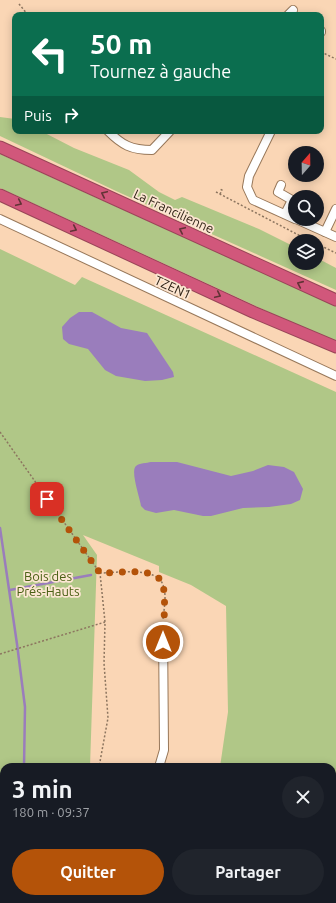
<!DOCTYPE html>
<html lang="fr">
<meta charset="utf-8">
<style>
:root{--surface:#171b24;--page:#20242c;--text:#f1f3f6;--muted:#9ea1a6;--accent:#b45309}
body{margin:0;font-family:Ubuntu,sans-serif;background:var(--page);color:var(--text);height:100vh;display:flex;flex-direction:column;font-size:15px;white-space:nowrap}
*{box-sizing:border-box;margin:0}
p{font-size:13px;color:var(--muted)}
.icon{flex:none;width:22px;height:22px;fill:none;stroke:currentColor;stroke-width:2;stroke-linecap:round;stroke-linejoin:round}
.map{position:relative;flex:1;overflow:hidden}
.side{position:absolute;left:0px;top:763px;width:336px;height:140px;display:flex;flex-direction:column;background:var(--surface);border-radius:12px 12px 0 0;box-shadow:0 2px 10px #0003}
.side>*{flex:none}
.hud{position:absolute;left:12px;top:12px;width:312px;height:122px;border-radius:8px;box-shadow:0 2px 10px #0003;background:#0b6e4f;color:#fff;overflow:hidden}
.needle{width:26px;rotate:20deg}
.tools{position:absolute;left:288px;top:146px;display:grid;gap:8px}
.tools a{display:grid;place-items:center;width:36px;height:36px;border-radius:50%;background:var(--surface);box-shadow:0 2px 10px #0003;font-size:20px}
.pin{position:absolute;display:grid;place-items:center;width:34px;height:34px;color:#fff;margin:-17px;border-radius:8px;box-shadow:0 2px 6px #0006}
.me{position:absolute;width:44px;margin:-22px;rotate:0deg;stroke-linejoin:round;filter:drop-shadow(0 0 3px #0008)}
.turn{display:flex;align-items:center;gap:14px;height:84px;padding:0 12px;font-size:18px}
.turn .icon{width:52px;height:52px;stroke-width:2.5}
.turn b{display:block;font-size:28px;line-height:34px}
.then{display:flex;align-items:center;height:38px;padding:0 12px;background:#0003;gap:8px;font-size:15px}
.round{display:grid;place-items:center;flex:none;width:42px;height:42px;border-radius:21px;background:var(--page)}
.summary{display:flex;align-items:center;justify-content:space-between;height:68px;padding:0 12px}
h1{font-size:24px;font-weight:700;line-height:30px}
.cta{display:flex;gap:8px;margin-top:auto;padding:8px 12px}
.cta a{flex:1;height:46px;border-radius:24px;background:var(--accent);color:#fff;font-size:16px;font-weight:700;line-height:46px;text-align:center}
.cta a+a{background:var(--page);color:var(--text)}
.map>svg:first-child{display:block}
</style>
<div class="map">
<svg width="336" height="903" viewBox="0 0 336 903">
<rect width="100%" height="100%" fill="#fad6b5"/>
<g fill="#b0c787">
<path d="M 0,117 L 15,119 L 15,131 L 41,131 L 74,148 L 129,170 L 159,192 L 175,200 L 182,197 L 259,229 L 295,247 L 295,263 L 317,263 L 317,258 L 336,268 L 336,290 L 116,191 L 0,136 Z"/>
<path d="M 0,154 L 336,306 L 336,343 L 0,188 Z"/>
<path d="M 0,249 L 75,285 L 82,277 L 336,392 L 336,903 L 196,903 L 195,899 L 332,899 L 332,767 L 220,767 L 228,712 L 226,606 L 191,585 L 159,572 L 159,566 L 83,535 L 97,555 L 90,767 L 4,767 L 4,899 L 86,899 L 86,903 L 0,903 Z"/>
</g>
<g fill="#9a7dbc">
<path d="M 79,312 L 92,312 L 121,328 L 147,333 L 173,372 L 174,377 L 162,380 L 145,381 L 116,376 L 105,370 L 88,349 L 69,344 L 63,339 L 62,327 L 70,318 Z"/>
<path d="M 151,462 L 177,462 L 231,476 L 253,471 L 268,465 L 284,467 L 294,472 L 303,489 L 300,500 L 291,504 L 269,507 L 243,508 L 211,516 L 203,516 L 174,510 L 156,513 L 145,510 L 141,506 C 140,498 130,471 136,466 C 139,463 147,463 151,462 Z"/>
</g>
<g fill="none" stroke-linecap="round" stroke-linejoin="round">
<g stroke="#9a7dbc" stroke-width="2.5">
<path d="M 0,528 L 17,644 L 25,707 L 24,767"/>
<path d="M 10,590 L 91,575"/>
<path d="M 27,899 L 27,903"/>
</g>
<g stroke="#98785a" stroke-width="10">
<g id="minor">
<path d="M 288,15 L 293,10"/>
<path d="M 321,32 L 321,31"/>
<path d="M 108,131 C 122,145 131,150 152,150 L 170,131"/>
<path d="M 271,131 L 249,176 L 247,187 L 253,200 L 295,219"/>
<path d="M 281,185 L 278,192 L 292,200 L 285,214"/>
<path d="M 0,219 L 336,376"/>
<path d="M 296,219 L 336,237"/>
<path d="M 325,232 L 336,209"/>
<path d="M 159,767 L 164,750 L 163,627"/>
<path d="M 139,899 L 140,903"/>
</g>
</g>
<g stroke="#994558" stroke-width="13">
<g id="highway">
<path d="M 0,147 L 336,300"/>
<path d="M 0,195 L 253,312 L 336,347"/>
</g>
</g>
<g stroke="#8c755f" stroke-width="1.5" stroke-dasharray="2 2" stroke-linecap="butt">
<path d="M 19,4 L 28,15"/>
<path d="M 321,52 L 336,59"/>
<path d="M 216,192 L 310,241"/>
<path d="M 220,194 L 222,190 L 220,189"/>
<path d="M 317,244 L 336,253"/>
<path d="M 0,432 L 100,573 L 105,622 L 104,663 L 108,718 L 99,767"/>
<path d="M 100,573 C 116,573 157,566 163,585 C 167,595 164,609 163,619"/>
<path d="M 0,654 L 105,622"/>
<path d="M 0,837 L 4,836"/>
<path d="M 87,899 L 87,903"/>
</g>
<use href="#minor" stroke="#fff" stroke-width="8"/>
<use href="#highway" stroke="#d1577b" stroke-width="11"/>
</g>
<defs><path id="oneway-chevron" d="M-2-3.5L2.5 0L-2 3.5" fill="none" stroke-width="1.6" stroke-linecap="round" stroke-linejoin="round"/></defs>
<g stroke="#613335">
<use href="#oneway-chevron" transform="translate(104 194) rotate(-155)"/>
<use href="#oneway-chevron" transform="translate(19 203) rotate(25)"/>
<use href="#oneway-chevron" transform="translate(74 229) rotate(25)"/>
<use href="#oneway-chevron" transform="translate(182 230) rotate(-155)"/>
<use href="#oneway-chevron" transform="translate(300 284) rotate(-156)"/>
<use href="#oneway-chevron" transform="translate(218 295) rotate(25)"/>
</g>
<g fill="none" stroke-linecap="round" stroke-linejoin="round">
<path stroke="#b45309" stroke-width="7" stroke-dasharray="0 12.6" d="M 47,499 L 100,573 C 115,573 132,570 147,573 C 153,574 160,577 162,583 C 167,593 163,629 163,642"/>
</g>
<g text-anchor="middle" stroke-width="3.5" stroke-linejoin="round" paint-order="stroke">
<g font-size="13" fill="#312417" stroke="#fce6d2">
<text transform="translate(174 211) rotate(25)" y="5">La Francilienne</text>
<text transform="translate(173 287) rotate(25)" y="5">TZEN1</text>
</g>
<g font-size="13" fill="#4a6014" stroke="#fce6d2">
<text x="48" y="581">Bois des<tspan x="48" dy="15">Prés-Hauts</tspan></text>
</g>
</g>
</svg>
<div class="tools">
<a><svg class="needle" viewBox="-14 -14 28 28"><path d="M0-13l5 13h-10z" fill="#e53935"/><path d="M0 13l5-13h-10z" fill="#9ea1a6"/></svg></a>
<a><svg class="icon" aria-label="search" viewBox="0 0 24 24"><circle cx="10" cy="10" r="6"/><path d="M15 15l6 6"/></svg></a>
<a><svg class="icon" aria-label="layers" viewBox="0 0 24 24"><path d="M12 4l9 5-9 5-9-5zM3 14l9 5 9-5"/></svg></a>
</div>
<div class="pin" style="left:47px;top:499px;background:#d93025"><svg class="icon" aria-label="arrive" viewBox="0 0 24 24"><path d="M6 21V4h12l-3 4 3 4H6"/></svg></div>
<svg class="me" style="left:163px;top:642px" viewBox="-20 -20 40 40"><circle r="17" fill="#b45309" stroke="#fff" stroke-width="3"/><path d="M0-11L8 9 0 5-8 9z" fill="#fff"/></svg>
<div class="hud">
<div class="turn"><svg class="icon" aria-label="left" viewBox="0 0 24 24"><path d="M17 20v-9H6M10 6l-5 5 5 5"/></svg><div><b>50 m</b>Tournez à gauche</div></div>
<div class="then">Puis<svg class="icon" aria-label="right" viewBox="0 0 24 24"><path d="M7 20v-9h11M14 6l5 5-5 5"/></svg></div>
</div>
<section class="side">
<div class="summary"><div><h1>3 min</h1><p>180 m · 09:37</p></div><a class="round"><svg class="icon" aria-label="close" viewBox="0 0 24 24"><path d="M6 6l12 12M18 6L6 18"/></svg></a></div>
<div class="cta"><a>Quitter</a><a>Partager</a></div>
</section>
</div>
